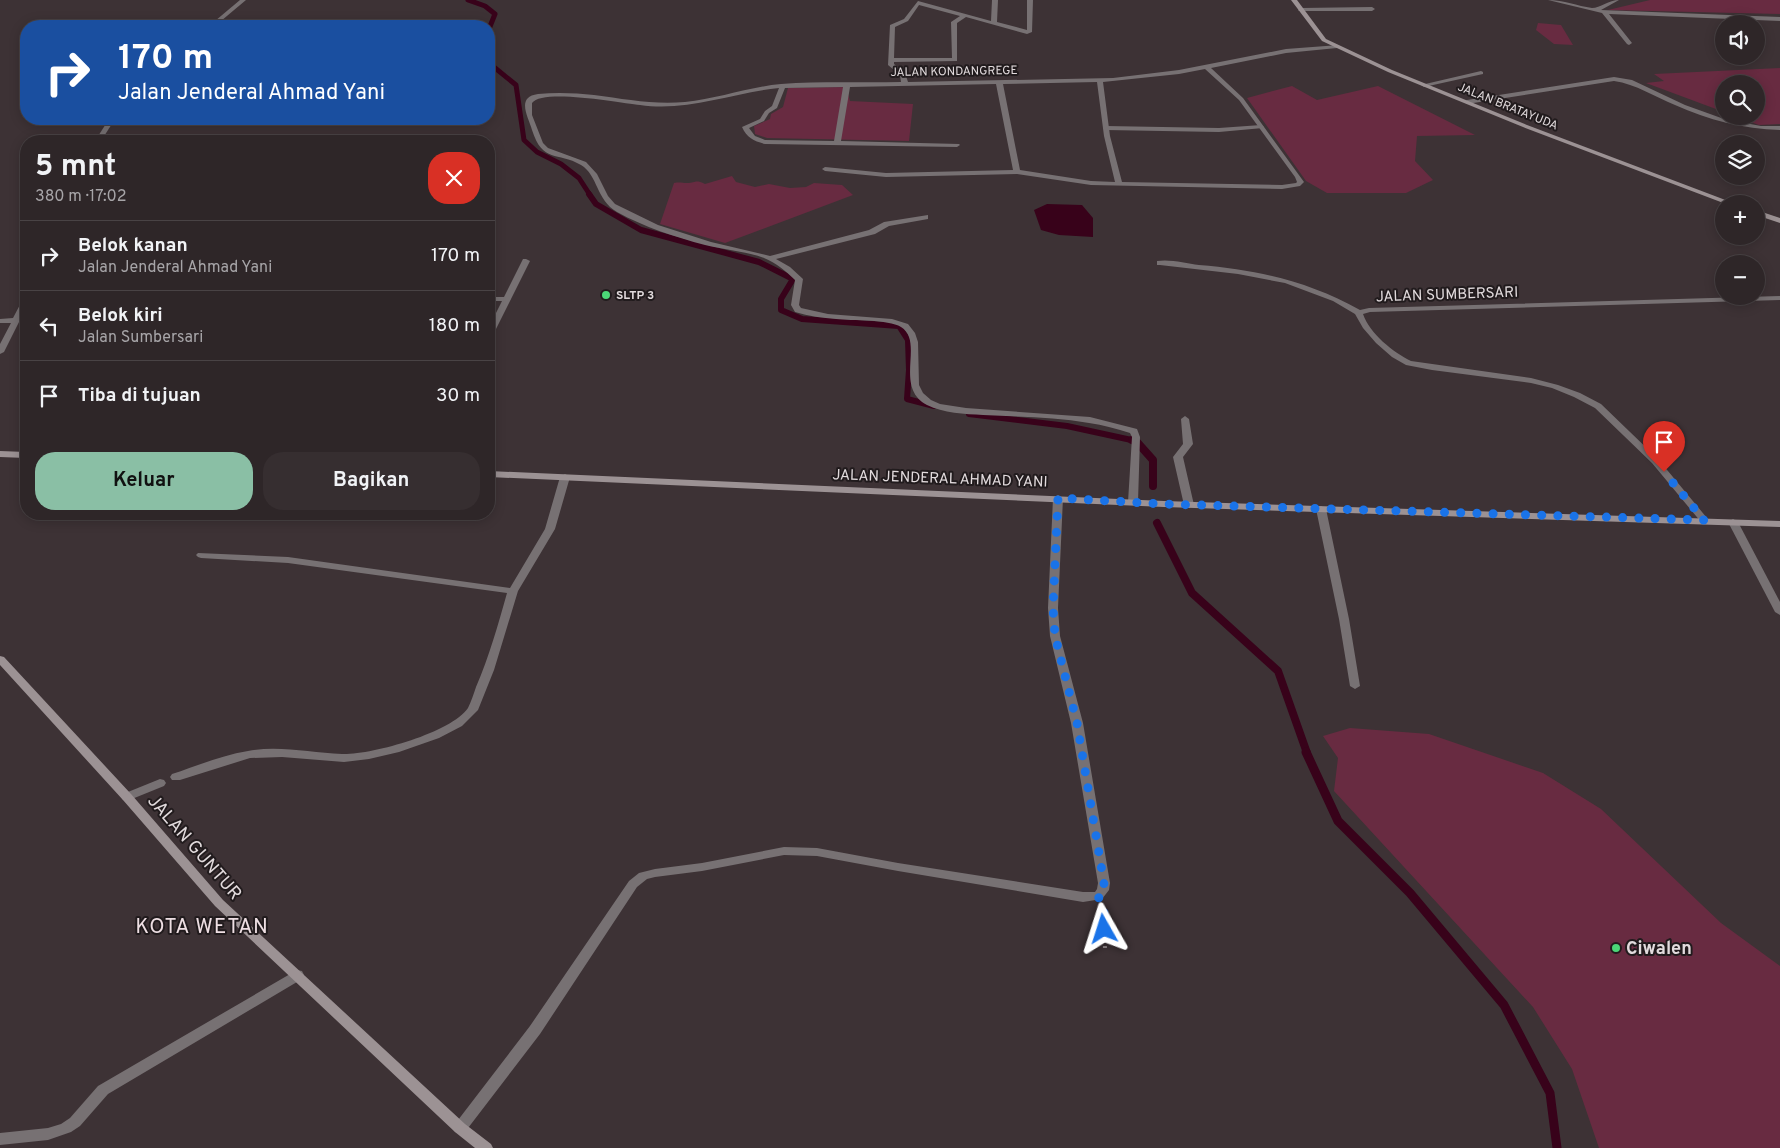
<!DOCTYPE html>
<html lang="id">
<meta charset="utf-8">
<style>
:root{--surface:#2e2628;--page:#362e30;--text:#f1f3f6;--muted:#a7a5a8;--line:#494345;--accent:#8abfa5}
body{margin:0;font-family:Overpass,sans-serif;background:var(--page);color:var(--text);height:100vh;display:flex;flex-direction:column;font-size:19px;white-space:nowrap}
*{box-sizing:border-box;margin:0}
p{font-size:16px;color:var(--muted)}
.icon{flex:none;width:28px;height:28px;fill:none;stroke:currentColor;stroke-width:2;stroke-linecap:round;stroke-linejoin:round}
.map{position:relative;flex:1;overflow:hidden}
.details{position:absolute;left:20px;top:135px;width:475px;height:385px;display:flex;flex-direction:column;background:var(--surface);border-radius:20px;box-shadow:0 2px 12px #0003,0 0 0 1px var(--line)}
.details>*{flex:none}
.banner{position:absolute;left:20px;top:20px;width:475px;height:105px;border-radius:20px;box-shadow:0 2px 12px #0003,0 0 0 1px var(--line);background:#1a4fa0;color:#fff;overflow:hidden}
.controls{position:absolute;left:1715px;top:15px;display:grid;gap:10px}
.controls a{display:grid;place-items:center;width:50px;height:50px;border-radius:50%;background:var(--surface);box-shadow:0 2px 12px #0003,0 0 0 1px var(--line);font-size:25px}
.pin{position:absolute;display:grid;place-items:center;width:42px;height:42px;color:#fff;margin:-51px -21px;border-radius:50% 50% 50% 0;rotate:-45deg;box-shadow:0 0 5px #0007}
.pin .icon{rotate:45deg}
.me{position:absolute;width:55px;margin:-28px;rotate:354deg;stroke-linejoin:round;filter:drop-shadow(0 0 4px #0008)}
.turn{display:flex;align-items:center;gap:18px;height:105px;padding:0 15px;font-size:22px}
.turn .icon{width:65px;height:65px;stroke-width:2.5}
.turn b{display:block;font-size:35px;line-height:42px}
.round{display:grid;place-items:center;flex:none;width:52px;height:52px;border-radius:20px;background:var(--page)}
.head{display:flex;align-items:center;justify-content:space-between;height:85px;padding:0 15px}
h1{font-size:30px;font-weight:700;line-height:38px}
.button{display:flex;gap:10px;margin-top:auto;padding:10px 15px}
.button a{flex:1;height:58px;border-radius:20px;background:var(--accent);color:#111;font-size:20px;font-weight:700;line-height:58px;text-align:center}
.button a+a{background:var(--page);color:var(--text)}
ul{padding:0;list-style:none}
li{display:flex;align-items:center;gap:15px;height:70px;padding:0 15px;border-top:1px solid var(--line)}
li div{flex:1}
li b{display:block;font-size:19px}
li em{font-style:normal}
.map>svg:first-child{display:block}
</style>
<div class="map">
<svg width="1780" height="1148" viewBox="0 0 1780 1148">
<rect width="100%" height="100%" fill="#3d3235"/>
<g fill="#682b41">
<path d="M 1650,0 L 1780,0 L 1780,14 L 1608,10 Z"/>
<path d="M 1538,23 L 1561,25 L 1573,45 L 1554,44 L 1536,30 Z"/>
<path d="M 1780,68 L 1780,124 L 1759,125 L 1734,116 L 1756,116 L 1756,84 L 1724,84 L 1724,112 L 1646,83 L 1664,81 L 1654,74 Z"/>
<path d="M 1292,86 L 1317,100 L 1378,86 L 1475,135 L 1417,136 L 1415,161 L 1433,180 L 1406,193 L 1327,193 L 1306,181 L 1247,98 Z"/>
<path d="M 846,87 L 850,101 L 913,104 L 909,141 L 767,138 L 755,134 L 754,126 L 770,119 L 771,114 L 783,107 L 788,88 Z"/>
<path d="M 732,176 L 736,182 L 755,187 L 769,184 L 790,188 L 806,187 L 814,183 L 842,185 L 853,195 L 725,243 L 660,224 L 674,183 C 680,182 682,183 687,183 C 696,183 695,179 705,184 Z"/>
<path d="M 1350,728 L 1429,734 L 1543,773 L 1601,809 L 1721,923 L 1780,966 L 1780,1148 L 1599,1148 L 1572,1069 L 1533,1007 L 1334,791 L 1338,758 L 1323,736 Z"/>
</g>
<path fill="#38021a" d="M 1047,204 L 1082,205 L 1093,218 L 1093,237 L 1059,235 L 1041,230 L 1034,210 Z"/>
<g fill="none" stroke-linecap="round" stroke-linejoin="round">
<g stroke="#38021a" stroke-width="5">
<path d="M 468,0 L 485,6 L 495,14 L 489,29"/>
<path d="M 489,63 L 516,85 L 524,140 L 537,152 L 561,164 L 579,178 L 590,195"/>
</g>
<g stroke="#38021a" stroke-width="6">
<path d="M 589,194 L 596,204 L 641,230 L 759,262 L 793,279 L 781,299 L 781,310 L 802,319 L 899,326 L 908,340 L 909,370 L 907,399 L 934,406"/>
<path d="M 969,414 L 1067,426 L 1136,441"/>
</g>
<g stroke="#38021a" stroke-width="8">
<path d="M 1132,440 L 1136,441 L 1153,460 L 1153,486"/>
<path d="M 1157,523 L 1192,593 L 1278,671 L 1307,753"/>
</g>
<path stroke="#38021a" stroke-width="9" d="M 1306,752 L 1338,821 L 1410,893 L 1504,1005 L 1550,1093 L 1557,1148"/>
<path stroke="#938a8c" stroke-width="4" stroke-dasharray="2 5" stroke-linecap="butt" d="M 1104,911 L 1105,949"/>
<g fill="#777173" fill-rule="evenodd">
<path d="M 1261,125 L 1264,127 L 1263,128 L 1219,132 L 1106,130 L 1103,128 L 1106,126 L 1219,128 Z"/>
<path d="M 489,297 L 507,297 L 511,299 L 507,301 L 489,301 Z"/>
</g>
<g fill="#777173" fill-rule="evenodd">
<path d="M 240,0 L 246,0 L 215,26 L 209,26 Z"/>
<path d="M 992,0 L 998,0 L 997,22 L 1027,30 L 1027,0 L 1033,0 L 1032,32 L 1027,34 L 966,17 L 957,23 L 957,61 L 894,62 L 894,64 L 905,73 L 908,82 L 1113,78 L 1179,70 L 1286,49 L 1339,45 L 1339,47 L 1337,48 L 1286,53 L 1211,68 L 1243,98 L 1304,182 L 1300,186 L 1282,189 L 1091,185 L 1017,174 L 886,177 L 825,171 L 822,169 L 825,167 L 886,173 L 1013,170 L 996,84 L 850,87 L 841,141 L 959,144 L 960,145 L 957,147 L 765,144 C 754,141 747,138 742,127 L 760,119 L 765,111 L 772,106 L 779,88 C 732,93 687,112 640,105 C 621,103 542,88 532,103 L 532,115 L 543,143 L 548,148 L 586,162 L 597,174 L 608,196 L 615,204 L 658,225 L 711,242 L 770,256 L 869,230 L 884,222 L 928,215 L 928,219 L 889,226 L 875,234 L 776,259 L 790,267 L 803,279 L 799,305 L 801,308 L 828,314 L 892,319 L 908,324 L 915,333 L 918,342 L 919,385 L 923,393 L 931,400 L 940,404 L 966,408 L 1090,417 L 1137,429 L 1140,437 L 1138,502 L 1136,504 L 1130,504 L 1128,502 L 1132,437 L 1130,433 C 1117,429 1103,425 1089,423 C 1054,417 1018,417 983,415 C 965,414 943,413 927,405 C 893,387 925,342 901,327 C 888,319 852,321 836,319 C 822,318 809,316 795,312 L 791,305 L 795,280 C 786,271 776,263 764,258 C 746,251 724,250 705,245 C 675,237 644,227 617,212 C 596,200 598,175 581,165 C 557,151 543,164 532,130 C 529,118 515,97 538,94 C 557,92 576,93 594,95 C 625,99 654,105 685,102 C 717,99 748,87 781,84 C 821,81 861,83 901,82 L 900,75 L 888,65 L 890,25 L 904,19 L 918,1 L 991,21 ZM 919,5 L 960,16 L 951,22 L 952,58 L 894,58 L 895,27 L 908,21 ZM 1205,69 L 1239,100 L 1295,177 L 1297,182 L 1296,183 L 1282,185 L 1122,182 L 1110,136 L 1103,82 L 1179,74 ZM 1097,82 L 1104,136 L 1115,182 L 1091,181 L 1020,170 L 1003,84 ZM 843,87 L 834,141 L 765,140 L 755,136 L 749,128 L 764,121 L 769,113 L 777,108 L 785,88 Z"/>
<path d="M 1548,0 C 1564,0 1577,6 1592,8 C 1600,8 1609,0 1619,0 L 1601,10 L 1780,17 L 1780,21 L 1609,14 L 1632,43 L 1629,45 L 1627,44 L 1602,13 Z"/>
<path d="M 1301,8 L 1372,7 L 1375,9 L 1372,11 L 1299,11 L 1298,10 Z"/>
<path d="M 1481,71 L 1483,72 L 1483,74 L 1424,87 L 1421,85 Z"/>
<path d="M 1614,77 L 1632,80 L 1685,105 L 1724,119 L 1761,126 L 1780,126 L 1780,130 C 1743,129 1708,120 1675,105 C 1655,97 1636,84 1614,81 L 1467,104 L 1464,102 L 1467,100 Z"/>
<path d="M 109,119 L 115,119 L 101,141 L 95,141 Z"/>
<path d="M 523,259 L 526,259 L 530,261 L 493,335 L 489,337 L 489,327 Z"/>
<path d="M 1157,261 C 1170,259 1186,263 1199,265 C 1258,270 1308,281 1360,310 L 1369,308 L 1780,296 L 1780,300 L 1370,312 L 1363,314 C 1370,334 1393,352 1411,361 L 1531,378 L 1558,385 L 1580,393 L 1601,404 L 1658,459 L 1707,518 L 1709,520 L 1704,523 L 1701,522 L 1652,463 L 1595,408 L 1574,397 L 1552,388 L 1531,383 L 1432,370 L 1406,365 L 1392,357 L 1376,343 L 1363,328 L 1355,314 L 1333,301 L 1285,283 L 1238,274 L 1160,265 L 1157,265 Z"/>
<path d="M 23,299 L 26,299 L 26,308 L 4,352 L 0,354 L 0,344 L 11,323 L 0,323 L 0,319 L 13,318 Z"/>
<path d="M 1185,416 L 1189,419 L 1193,444 L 1183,457 L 1194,505 L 1189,508 L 1184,505 L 1173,457 L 1183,444 L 1181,419 Z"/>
<path d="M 565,474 L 570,477 L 555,529 L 518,591 L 494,670 L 478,710 L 462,726 L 439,738 L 399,752 L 369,759 L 344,762 L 282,757 L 250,758 L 180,780 L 172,780 L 170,777 L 172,774 C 197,766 222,755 248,751 C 279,745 311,753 342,754 C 371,755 451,733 468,708 C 471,702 474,693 476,687 C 489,657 498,625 507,593 L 288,563 L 201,558 L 198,557 L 196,555 L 198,553 L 288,557 L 510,588 L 545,529 L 560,477 Z"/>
<path d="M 1058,495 L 1063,498 L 1058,608 L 1060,636 L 1083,723 L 1110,883 L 1109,890 L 1102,899 L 1083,902 L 898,871 L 817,856 L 784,855 L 702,871 L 655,877 L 647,879 L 637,887 L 540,1034 L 465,1132 L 460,1134 L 455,1132 L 453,1128 L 455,1124 L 530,1026 L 629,881 L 639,873 L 655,869 L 702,863 L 784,847 L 817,848 L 898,863 L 1083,892 L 1095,892 L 1097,889 L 1098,883 L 1071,723 L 1050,636 L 1048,608 L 1053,498 Z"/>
<path d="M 1321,506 L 1326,509 L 1349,619 L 1360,686 L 1355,689 L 1350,686 L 1339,619 L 1316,509 Z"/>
<path d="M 1733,519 L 1738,522 L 1780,602 L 1780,615 L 1775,612 L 1728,522 Z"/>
<path d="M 160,779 L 164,780 L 166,783 L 164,786 L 127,801 L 123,800 L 121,797 L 123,794 Z"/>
<path d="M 297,970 L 302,971 L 304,975 L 302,979 L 108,1094 L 80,1126 L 71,1132 L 48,1140 L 0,1145 L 0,1133 L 48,1128 L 61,1124 L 70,1118 L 98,1086 Z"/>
</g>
<g fill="#9c9294" fill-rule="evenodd">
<path d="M 1291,0 L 1297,0 L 1326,39 L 1392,70 L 1527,125 L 1736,204 L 1726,204 L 1523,127 L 1388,72 L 1322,41 Z"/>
<path d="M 1756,210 L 1780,218 L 1780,223 L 1756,215 Z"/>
<path d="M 0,451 L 26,452 L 26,458 L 0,457 Z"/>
<path d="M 489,471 L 1164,501 L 1780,521 L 1780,527 L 1164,507 L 489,477 Z"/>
<path d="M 0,656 L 4,657 L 131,794 L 223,900 L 465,1124 L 491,1144 L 493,1148 L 475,1148 L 455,1132 L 215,906 L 123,800 L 0,665 Z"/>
</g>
</g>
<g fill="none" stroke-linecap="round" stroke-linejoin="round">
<path stroke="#1a73e8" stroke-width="9" stroke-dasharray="0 16.2" d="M 1104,929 L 1104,909 L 1098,896 L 1103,890 L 1104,883 L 1077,723 L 1055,636 L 1053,608 L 1058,498 L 1164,504 L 1704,520 L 1664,472"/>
</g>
<g fill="#4bd677" stroke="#211b1d" stroke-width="2">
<circle cx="606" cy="295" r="5"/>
<circle cx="1616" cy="948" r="5"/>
</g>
<g text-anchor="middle" stroke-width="4" stroke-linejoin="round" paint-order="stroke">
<g font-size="12" fill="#e2dbdd" stroke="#211b1d">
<text transform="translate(954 71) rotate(-1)" y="4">JALAN KONDANGREGE</text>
<text transform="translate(1508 106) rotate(22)" y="4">JALAN BRATAYUDA</text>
</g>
<g font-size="12" font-weight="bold" fill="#e2dbdd" stroke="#211b1d" text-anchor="start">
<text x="616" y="299">SLTP 3</text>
</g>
<g font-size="15" fill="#e2dbdd" stroke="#211b1d">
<text transform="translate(1447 294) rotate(-2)" y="5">JALAN SUMBERSARI</text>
<text transform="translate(940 478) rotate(2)" y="5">JALAN JENDERAL AHMAD YANI</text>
</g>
<g font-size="18" fill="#e2dbdd" stroke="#211b1d">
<text transform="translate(195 847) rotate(49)" y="6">JALAN GUNTUR</text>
</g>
<g font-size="18" font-weight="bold" fill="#e2dbdd" stroke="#211b1d" text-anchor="start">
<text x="1626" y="954">Ciwalen</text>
</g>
<g font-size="21" letter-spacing="1" fill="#eedfe3" stroke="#211b1d">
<text x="202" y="933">KOTA WETAN</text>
</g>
</g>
</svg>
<div class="controls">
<a><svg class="icon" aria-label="sound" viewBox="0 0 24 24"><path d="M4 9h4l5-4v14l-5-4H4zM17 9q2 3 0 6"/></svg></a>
<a><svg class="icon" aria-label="search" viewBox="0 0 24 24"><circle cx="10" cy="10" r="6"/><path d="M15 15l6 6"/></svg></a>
<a><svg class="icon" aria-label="layers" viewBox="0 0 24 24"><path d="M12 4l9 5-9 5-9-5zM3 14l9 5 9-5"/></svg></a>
<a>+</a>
<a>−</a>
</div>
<div class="pin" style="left:1664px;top:472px;background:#d93025"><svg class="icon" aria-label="arrive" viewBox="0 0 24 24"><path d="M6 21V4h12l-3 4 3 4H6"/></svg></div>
<svg class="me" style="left:1104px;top:929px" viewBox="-20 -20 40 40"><path d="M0-17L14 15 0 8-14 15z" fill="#1a73e8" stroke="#fff" stroke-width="4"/></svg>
<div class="banner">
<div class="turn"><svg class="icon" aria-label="right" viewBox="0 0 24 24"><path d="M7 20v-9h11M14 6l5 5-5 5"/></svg><div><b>170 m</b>Jalan Jenderal Ahmad Yani</div></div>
</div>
<section class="details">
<div class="head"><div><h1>5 mnt</h1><p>380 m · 17:02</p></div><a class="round" style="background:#d93025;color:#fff"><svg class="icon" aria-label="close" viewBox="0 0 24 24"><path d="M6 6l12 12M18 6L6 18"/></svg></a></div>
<ul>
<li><svg class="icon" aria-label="right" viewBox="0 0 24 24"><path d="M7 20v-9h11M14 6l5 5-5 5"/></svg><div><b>Belok kanan</b><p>Jalan Jenderal Ahmad Yani</p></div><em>170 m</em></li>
<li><svg class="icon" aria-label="left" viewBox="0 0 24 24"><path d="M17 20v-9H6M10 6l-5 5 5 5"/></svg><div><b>Belok kiri</b><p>Jalan Sumbersari</p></div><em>180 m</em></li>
<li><svg class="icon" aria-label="arrive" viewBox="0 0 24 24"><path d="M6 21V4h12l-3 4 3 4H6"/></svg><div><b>Tiba di tujuan</b></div><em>30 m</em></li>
</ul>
<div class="button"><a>Keluar</a><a>Bagikan</a></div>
</section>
</div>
